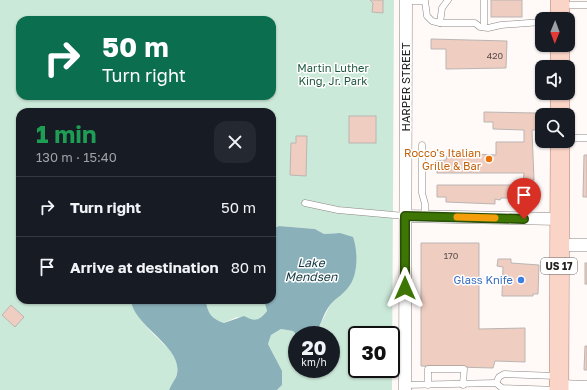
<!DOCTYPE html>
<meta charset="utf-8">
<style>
:root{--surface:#171b24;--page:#242831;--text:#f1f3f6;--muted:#9ea1a6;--line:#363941}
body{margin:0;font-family:"Golos Text",sans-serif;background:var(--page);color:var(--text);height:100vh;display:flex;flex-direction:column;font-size:15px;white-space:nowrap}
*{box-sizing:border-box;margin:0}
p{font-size:13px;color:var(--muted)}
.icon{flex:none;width:22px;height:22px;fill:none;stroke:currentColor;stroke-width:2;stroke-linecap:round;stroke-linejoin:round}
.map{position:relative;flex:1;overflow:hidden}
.side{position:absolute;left:16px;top:108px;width:260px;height:196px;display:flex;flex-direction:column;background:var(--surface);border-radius:12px;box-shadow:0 1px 3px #0004}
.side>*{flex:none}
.hud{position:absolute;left:16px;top:16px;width:260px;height:84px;border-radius:12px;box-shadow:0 1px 3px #0004;background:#0b6e4f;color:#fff;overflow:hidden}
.needle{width:26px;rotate:181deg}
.fabs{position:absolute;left:535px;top:12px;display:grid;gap:8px}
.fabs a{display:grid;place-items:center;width:40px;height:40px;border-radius:8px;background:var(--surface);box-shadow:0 1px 3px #0004;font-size:20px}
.speed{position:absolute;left:288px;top:326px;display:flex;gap:8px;font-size:20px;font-weight:700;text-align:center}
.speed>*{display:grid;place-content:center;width:52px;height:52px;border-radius:50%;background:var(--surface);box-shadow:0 1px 3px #0004;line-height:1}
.speed small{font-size:10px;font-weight:400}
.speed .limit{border:2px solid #111;border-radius:6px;background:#fff;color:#111}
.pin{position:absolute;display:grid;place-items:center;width:34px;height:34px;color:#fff;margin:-41px -17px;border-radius:50% 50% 50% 0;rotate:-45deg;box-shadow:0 0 4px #0007}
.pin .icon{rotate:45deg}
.me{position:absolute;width:44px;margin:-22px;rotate:0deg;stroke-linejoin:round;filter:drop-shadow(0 0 3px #0008)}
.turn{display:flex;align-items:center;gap:14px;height:84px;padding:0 20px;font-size:18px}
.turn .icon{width:52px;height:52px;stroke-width:2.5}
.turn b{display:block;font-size:28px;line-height:34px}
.round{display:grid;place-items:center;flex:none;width:42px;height:42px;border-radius:12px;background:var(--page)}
.overview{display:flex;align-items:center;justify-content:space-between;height:68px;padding:0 20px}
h1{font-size:24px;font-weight:700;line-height:30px;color:#1e9e55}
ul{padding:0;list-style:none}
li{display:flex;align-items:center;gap:12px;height:60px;padding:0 20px;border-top:1px solid var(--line)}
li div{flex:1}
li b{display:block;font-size:15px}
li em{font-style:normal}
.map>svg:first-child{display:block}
</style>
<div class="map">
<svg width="587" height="390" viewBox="0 0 587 390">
<rect width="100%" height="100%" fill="#fffaf8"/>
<g fill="#cbe9d9" fill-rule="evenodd">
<path d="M 0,0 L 394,0 L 392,390 L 277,390 L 282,385 L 274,355 L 268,344 L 271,335 L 281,329 L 293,331 L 297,335 L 297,369 L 331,369 L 331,335 L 315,335 L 330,305 L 349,286 L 353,279 L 340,233 L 324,234 L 315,229 L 279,226 L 272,229 L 272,112 L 20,112 L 20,300 L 131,300 L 132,305 C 137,312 142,321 148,328 C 158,341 184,356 176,376 C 175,381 171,385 169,390 L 0,390 ZM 20,20 L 272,20 L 272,96 L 20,96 ZM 357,335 L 391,335 L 391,369 L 357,369 Z"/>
<path d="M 206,300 L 264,300 L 267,311 L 257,321 L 237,317 L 224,323 C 212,319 207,313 206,300 Z"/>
</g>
<path fill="#8ab0b9" d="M 279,226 L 315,229 L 324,234 L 340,233 L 353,237 C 358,251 358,273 350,285 C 345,293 336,298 330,305 C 323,314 321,325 315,335 L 297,335 L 293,331 L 281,329 L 271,335 L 268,344 L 282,371 L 282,385 L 277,390 L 169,390 C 171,385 174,381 176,377 C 187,348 133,327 131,300 L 206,300 C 207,313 212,319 224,323 L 244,316 C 255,322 259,321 267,311 L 264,300 L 272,300 L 272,229 Z"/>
<g fill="#f0cdc1" stroke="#bab5b3">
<path d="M 370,0 L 383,0 L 383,13 L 372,12 L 373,3 Z"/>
<rect x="491" y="0" width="31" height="17"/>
<path d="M 431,39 L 507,41 L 506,68 L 446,69 L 446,49 L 431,49 Z"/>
<path d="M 484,112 L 536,113 L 536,130 L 532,130 L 534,180 L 532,180 L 531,189 L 534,189 L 534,198 L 501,198 L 500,200 L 495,199 L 495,204 L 446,202 L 446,197 L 437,197 L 437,185 L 523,185 L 524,173 L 437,173 L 436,161 L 446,160 L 447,156 L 471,157 L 470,154 L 496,155 L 496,142 L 524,142 L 524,130 L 493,129 L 493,122 L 484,122 Z"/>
<rect x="349" y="116" width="27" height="27"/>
<path d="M 296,136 L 307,136 L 306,176 L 290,175 L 291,143 L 296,143 Z"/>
<path d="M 584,155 L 587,155 L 587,197 L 583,197 Z"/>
<path d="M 421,243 L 479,243 L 479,329 L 525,328 L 525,362 L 495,361 L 493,368 L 421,366 Z"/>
<path d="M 498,259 L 511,259 L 511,263 L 539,265 L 538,294 L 533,294 L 533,296 L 502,296 L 503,267 L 497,266 Z"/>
<rect x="585" y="263" width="2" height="21"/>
<path d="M 11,305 L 24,317 L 15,327 L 2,315 Z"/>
<path d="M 585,346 L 587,346 L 587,370 L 584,370 Z"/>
</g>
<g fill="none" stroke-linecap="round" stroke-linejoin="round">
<g stroke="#8a8584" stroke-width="7">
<g id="service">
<path d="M 406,1 L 425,1 L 427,16 L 432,21 L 440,23 L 475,23 L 480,27 L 488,28 L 501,25 L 542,22"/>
<path d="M 563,5 L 587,5"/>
<path d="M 440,23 L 442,8 L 448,0"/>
<path d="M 484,27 L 484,0"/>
<path d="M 568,138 L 587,138"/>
<path d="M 422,145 L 422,193 L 425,204 L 425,216"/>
<path d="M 305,203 L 338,210 L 405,216"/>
<path d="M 496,383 L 499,377 L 504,374 L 556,376"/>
<path d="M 405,385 L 496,383 L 502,388 L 558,390"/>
<path d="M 428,385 L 428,369 L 464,369 L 463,385"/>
</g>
</g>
<g stroke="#8a8584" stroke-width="13">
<g id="minor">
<path d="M 405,216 L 560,219"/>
<path d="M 559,245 L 587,245"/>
<path d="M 560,386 L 587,387"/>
<path d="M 405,390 L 406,0"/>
</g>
</g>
<g stroke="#ae8376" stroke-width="20">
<g id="primary">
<path d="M 560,0 L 560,19"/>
<path d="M 560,67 L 560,45"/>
<path d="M 560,115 L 560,93"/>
<path d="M 559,390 L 560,141"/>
</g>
</g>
<use href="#service" stroke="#fff" stroke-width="6"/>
<use href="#minor" stroke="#fff" stroke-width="12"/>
<use href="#primary" stroke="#fbd4c8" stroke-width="19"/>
</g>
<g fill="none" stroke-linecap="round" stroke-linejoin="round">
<g stroke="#284d04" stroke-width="10">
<path id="route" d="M 405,288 L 405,216 L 524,219"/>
</g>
<use href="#route" stroke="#3e7606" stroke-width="7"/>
<path stroke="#f59e0b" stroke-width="7" d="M 457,217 L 495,218"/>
</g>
<circle fill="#e8710a" stroke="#fff" stroke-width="1.5" cx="489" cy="159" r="4"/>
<circle fill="#3f7fe0" stroke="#fff" stroke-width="1.5" cx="521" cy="280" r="4"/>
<g text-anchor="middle" stroke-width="3" stroke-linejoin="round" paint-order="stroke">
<g font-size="9" fill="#574d49">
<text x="495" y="59">420</text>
<text x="451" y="259">170</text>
</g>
<rect fill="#fff" stroke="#666464" stroke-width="1" x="541" y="258" width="36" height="16" rx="3"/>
<g font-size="10" font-weight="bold" fill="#242221">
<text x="559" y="270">US 17</text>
</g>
<g font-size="11" fill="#1f583f" stroke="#fff">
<text x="333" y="72">Martin Luther<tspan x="333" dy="13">King, Jr. Park</tspan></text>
</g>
<g font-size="11" fill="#242221" stroke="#fff">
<text transform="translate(406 87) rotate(-90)" y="4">HARPER STREET</text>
</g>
<g font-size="11" fill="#c56008" stroke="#fff" text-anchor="end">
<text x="481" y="157">Rocco's Italian<tspan x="481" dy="13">Grille &amp; Bar</tspan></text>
</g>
<g font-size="11" fill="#366cbe" stroke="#fff" text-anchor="end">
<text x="513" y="284">Glass Knife</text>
</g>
<g font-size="12" font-style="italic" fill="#123840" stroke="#fff">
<text x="311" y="267">Lake<tspan x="311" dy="14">Mendsen</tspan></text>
</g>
</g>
</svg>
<div class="fabs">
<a><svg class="needle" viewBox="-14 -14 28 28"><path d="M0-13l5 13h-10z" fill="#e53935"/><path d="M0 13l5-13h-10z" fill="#9ea1a6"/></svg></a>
<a><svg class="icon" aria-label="sound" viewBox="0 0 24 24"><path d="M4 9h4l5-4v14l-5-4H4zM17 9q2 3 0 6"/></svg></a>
<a><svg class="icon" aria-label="search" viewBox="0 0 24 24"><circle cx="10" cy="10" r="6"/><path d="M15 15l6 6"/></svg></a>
</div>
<div class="speed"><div>20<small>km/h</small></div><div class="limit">30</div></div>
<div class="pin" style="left:524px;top:219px;background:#d93025"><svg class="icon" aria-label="arrive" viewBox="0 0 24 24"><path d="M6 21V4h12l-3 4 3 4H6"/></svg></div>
<svg class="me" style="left:405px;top:288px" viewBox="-20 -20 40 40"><path d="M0-17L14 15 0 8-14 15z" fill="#3e7606" stroke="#fff" stroke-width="4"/></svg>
<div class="hud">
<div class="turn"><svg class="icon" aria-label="right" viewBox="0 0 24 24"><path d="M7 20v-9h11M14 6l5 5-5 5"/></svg><div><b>50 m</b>Turn right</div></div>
</div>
<section class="side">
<div class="overview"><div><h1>1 min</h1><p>130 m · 15:40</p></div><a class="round"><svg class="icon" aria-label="close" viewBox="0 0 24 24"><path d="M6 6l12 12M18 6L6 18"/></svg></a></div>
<ul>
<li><svg class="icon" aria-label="right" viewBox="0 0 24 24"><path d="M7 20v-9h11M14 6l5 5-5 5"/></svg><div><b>Turn right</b></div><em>50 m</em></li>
<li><svg class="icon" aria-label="arrive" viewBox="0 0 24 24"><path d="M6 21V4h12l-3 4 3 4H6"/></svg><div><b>Arrive at destination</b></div><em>80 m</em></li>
</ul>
</section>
</div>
